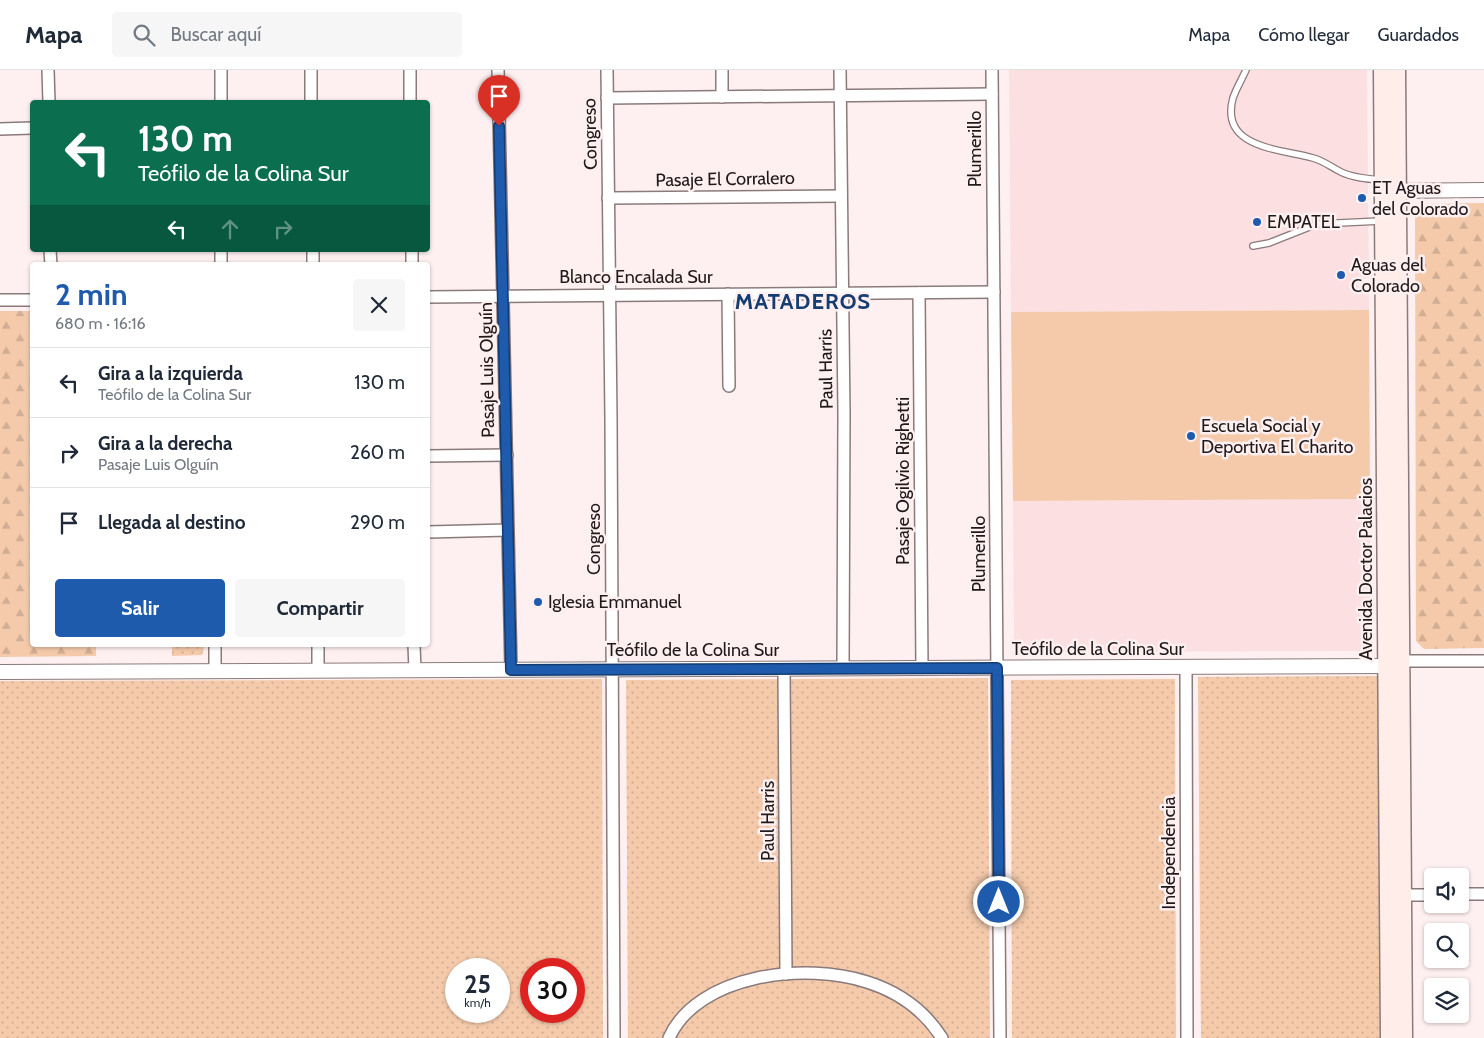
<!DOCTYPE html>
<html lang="es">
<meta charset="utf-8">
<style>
:root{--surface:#fff;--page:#f6f6f7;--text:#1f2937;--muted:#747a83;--line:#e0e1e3;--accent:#1e5bac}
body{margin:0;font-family:Cabin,sans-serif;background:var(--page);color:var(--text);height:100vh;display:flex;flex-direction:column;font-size:19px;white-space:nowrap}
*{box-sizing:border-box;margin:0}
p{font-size:16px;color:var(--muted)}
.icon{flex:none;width:28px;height:28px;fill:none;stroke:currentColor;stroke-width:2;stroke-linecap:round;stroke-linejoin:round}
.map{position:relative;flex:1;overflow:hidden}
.sheet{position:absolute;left:30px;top:192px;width:400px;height:385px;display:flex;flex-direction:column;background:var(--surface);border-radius:5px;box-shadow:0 1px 4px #0004}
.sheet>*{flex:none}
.top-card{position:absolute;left:30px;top:30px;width:400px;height:152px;border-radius:5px;box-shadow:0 1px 4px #0004;background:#0b6e4f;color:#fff;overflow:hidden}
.fabs{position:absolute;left:1424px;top:798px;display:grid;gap:10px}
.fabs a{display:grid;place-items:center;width:45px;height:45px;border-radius:5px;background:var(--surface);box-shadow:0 1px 4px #0004;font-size:25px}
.speed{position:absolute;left:445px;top:888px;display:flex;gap:10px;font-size:25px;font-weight:700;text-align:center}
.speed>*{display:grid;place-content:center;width:65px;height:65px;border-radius:50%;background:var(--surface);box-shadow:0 1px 4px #0004;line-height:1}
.speed small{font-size:12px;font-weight:400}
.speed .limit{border:8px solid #d22;background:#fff;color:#111}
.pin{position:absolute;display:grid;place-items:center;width:42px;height:42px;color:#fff;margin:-51px -21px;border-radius:50% 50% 50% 0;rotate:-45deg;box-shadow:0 0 5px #0007}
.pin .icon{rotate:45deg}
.me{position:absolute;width:55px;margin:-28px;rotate:0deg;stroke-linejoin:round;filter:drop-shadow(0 0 4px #0008)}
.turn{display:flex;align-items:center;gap:18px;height:105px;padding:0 25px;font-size:22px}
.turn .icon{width:65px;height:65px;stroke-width:2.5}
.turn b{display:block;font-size:35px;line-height:42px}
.lanes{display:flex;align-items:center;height:48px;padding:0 25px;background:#0003;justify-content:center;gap:25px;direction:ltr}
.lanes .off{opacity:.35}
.round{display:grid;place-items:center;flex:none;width:52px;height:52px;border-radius:5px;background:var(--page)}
.overview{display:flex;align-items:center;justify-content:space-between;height:85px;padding:0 25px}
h1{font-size:30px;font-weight:700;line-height:38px;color:var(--accent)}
.cta{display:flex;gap:10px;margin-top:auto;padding:10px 25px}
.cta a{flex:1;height:58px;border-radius:5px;background:var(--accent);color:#fff;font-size:20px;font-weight:700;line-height:58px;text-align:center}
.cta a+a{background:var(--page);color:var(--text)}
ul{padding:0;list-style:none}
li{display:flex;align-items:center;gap:15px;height:70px;padding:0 25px;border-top:1px solid var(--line)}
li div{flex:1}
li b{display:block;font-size:19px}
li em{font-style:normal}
header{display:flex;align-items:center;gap:30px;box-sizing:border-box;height:70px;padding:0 25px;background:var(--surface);border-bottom:1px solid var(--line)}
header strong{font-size:24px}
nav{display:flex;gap:28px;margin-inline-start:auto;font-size:18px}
.search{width:350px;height:45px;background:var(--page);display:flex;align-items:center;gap:12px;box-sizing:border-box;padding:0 18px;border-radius:5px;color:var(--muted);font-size:19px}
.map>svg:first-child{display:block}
</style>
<header>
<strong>Mapa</strong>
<div class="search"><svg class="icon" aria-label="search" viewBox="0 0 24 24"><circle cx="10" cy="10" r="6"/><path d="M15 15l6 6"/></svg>Buscar aquí</div>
<nav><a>Mapa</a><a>Cómo llegar</a><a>Guardados</a></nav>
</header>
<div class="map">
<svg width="1484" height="968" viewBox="0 0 1484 968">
<defs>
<pattern id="green-dots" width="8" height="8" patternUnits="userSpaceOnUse" patternTransform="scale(1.25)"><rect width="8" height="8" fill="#f4caab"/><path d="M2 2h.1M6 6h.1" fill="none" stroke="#d1ad93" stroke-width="1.8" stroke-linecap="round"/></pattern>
<pattern id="forest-firs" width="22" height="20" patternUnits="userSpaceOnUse" patternTransform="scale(1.25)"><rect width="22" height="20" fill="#f4caab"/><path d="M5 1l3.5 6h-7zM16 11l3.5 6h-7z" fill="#d1ad93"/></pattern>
</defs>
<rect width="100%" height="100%" fill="#feeff0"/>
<g fill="#fbdfe1">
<path d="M 1009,0 L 1367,0 L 1368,124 L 1356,124 L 1356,133 L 1368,133 L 1369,208 L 1357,209 L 1357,216 L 1369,217 L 1369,240 L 1011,242 Z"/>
<path d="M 1370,429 L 1371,574 L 1364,581 L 1014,582 L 1013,431 Z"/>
</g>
<g fill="url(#green-dots)" fill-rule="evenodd">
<path d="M 172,575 L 205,575 L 202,585 L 172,586 Z"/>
<path d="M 1378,606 L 1381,968 L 1201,968 L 1198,607 Z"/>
<path d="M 988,608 L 990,968 L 628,968 L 626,610 Z"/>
<path d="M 602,609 L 603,968 L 0,968 L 0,611 ZM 456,899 L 499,899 L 499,941 L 456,941 ZM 531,899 L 574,899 L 574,941 L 531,941 Z"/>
<path d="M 1175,609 L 1176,968 L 1012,968 L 1011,610 Z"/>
</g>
<g fill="url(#forest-firs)">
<path d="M 1484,133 L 1484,578 L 1424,579 L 1416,571 L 1415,141 L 1424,134 Z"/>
<path d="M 0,241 L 32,241 L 32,575 L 96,575 L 96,586 L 0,587 Z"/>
</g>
<path fill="#f4caab" d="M 1369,240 L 1370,429 L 1013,431 L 1011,242 Z"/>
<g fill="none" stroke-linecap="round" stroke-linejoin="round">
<g stroke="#8b7a7b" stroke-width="8">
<g id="service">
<path d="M 1246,0 C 1242,9 1236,19 1233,28 C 1219,79 1282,79 1313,88 C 1324,91 1331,97 1341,102 C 1353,108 1369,109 1382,110"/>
<path d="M 1253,176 L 1269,173 L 1317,154 L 1381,151"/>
</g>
</g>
<g stroke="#8b7a7b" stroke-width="14">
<g id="minor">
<path d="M 48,0 L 49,32"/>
<path d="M 221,0 L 221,32"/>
<path d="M 311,0 L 311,32"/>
<path d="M 410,0 L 410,32"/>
<path d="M 498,0 L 511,600"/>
<path d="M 607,0 L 611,349 L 614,968"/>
<path d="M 722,0 L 722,27"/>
<path d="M 840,0 L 844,343 L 843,598"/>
<path d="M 992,0 L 1000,968"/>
<path d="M 607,28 L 992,24"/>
<path d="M 0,59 L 32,58"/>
<path d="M 608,128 L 841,126"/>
<path d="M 50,180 L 51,195"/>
<path d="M 221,180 L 221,195"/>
<path d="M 313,180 L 313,195"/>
<path d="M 412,180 L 412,195"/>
<path d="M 919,223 L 922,598"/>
<path d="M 728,224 L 729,316"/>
<path d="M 428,227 L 994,222"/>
<path d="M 0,230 L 32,230"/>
<path d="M 428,386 L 507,385"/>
<path d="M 428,462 L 508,460"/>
<path d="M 318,575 L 318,600"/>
<path d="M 414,575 L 415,600"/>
<path d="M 1395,593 L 1401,591 L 1484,591"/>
<path d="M 1186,597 L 1187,968"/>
<path d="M 784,599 L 786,904"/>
<path d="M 215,601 L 215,575"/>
<path d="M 1460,824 L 1484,824"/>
<path d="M 1397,825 L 1432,825"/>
<path d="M 669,968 C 698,903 808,892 867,912 C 899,922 924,940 942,968"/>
</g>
</g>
<g stroke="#8b7a7b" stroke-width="16">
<g id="tertiary">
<path d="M 1387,121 L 1484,120"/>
<path d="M 0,602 L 1386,596"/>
</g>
</g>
<g stroke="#8b7a7b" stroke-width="19">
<g id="secondary">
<path d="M 1382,0 L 1389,968"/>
<path d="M 1397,0 L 1404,968"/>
</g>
</g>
<use href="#service" stroke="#fff" stroke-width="5.5"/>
<use href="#minor" stroke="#fff" stroke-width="11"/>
<use href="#tertiary" stroke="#fff" stroke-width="14"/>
<use href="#secondary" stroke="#feede8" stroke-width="16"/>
</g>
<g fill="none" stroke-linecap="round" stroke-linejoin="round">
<g stroke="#143b70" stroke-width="12">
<path id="route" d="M 499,56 L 511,600 L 997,598 L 999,832"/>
</g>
<use href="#route" stroke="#1e5bac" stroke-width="9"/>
</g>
<g fill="#1e5bac" stroke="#feeff0" stroke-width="2">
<circle cx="1362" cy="128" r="5"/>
<circle cx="1257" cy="152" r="5"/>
<circle cx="1341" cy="205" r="5"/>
<circle cx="1191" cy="366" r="5"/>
<circle cx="538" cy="532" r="5"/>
</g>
<g text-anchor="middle" stroke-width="5" stroke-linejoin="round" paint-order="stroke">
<g font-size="18" fill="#20191a" stroke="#feeff0">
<text transform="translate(590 64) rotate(-91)" y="6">Congreso</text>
<text transform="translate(975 79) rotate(-90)" y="6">Plumerillo</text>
<text transform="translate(725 109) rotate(-1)" y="6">Pasaje El Corralero</text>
<text x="636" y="213">Blanco Encalada Sur</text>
<text transform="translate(826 299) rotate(-91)" y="6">Paul Harris</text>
<text transform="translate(487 300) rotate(-91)" y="6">Pasaje Luis Olguín</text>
<text transform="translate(903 411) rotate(-90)" y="6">Pasaje Ogilvio Righetti</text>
<text transform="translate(594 469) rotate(-90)" y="6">Congreso</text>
<text transform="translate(979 484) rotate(-90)" y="6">Plumerillo</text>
<text transform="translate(1366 499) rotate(-90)" y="6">Avenida Doctor Palacios</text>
<text x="1098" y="585">Teófilo de la Colina Sur</text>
<text x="693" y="586">Teófilo de la Colina Sur</text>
<text transform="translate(768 751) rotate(-90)" y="6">Paul Harris</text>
<text transform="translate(1169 783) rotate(-90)" y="6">Independencia</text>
</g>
<g font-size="18" fill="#20191a" stroke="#feeff0" text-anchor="start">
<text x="1372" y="124">ET Aguas<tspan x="1372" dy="21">del Colorado</tspan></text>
<text x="1267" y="158">EMPATEL</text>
<text x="1351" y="201">Aguas del<tspan x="1351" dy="21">Colorado</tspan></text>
<text x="1201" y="362">Escuela Social y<tspan x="1201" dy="21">Deportiva El Charito</tspan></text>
<text x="548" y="538">Iglesia Emmanuel</text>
</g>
<g font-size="22" font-weight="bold" letter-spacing="1" fill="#163d71" stroke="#feeff0">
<text x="803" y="239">MATADEROS</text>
</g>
</g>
</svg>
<div class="fabs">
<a><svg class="icon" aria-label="sound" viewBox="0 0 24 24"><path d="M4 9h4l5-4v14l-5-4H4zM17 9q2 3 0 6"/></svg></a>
<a><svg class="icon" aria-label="search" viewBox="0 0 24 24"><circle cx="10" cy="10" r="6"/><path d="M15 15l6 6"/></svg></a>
<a><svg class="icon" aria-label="layers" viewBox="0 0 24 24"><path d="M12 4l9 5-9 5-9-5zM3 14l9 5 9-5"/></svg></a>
</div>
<div class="speed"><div>25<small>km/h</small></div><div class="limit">30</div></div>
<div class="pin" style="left:499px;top:56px;background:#d93025"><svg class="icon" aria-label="arrive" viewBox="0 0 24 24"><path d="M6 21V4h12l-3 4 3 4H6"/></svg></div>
<svg class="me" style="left:999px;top:832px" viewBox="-20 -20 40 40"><circle r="17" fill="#1e5bac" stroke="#fff" stroke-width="3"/><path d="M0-11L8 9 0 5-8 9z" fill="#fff"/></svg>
<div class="top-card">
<div class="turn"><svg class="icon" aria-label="left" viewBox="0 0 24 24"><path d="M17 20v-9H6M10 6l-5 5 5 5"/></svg><div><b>130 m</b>Teófilo de la Colina Sur</div></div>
<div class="lanes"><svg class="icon" aria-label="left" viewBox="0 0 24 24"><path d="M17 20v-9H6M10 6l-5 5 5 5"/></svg><svg class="icon off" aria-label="ahead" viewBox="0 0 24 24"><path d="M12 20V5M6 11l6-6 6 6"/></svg><svg class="icon off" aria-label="right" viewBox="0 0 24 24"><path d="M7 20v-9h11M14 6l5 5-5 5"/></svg></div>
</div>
<section class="sheet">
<div class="overview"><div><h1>2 min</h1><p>680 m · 16:16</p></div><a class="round"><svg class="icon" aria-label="close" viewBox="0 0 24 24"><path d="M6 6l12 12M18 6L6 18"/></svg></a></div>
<ul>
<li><svg class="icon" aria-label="left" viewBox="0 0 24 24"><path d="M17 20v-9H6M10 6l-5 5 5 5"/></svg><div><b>Gira a la izquierda</b><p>Teófilo de la Colina Sur</p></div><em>130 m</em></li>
<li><svg class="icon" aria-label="right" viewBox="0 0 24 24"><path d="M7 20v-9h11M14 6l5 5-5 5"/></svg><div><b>Gira a la derecha</b><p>Pasaje Luis Olguín</p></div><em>260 m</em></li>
<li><svg class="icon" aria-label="arrive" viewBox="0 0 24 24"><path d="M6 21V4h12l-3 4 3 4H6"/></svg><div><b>Llegada al destino</b></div><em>290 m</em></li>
</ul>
<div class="cta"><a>Salir</a><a>Compartir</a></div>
</section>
</div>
